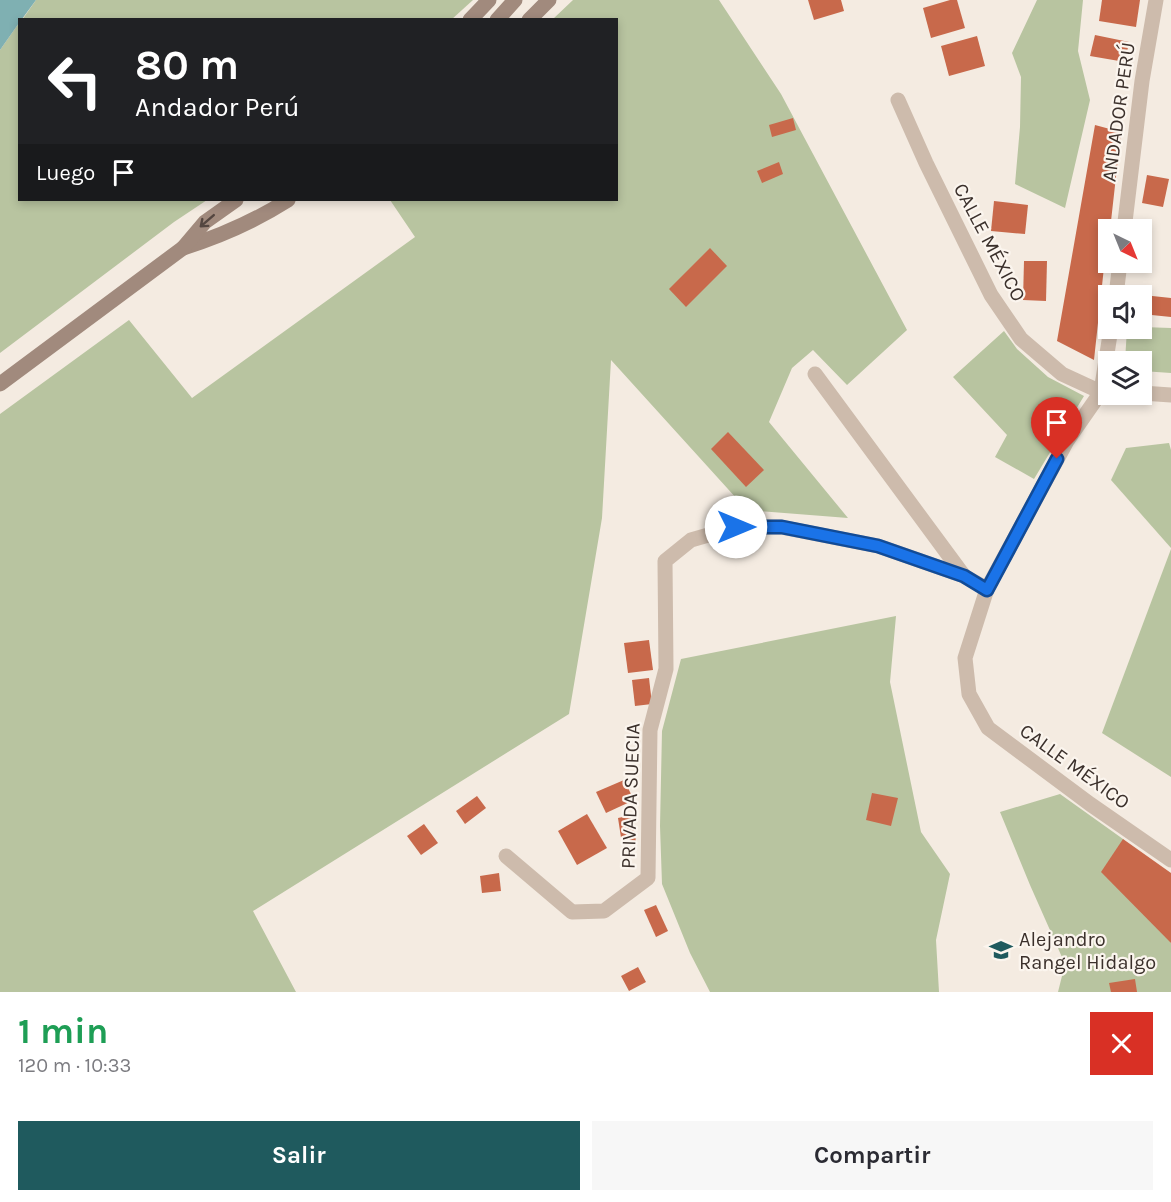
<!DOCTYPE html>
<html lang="es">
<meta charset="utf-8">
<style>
:root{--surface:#fff;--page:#f7f7f7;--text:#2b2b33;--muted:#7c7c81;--accent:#1f5a5e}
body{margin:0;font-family:Karla,sans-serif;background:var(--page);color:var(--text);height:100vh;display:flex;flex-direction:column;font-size:22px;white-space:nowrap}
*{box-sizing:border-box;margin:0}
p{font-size:20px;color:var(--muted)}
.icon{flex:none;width:33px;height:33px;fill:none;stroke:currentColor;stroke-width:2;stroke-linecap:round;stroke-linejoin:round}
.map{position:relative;height:992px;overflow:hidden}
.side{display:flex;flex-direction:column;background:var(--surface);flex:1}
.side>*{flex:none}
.top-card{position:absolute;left:18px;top:18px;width:600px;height:183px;border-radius:0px;box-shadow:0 3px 9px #0003;background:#202124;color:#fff;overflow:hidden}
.needle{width:39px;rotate:137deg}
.controls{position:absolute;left:1098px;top:219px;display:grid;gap:12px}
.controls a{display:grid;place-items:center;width:54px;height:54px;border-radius:0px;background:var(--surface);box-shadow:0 3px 9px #0003;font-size:30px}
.pin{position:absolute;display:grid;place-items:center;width:51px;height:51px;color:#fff;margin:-62px -26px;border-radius:50% 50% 50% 0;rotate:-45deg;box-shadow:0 0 6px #0007}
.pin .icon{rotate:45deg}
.me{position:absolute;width:66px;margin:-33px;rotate:90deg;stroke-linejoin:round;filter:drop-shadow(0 0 4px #0008)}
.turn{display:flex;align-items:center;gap:21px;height:126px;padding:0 18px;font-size:27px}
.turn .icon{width:78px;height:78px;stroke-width:2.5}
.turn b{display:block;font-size:42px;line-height:51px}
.then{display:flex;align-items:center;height:57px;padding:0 18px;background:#0003;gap:12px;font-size:22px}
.round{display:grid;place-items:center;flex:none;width:63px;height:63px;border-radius:0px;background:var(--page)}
.summary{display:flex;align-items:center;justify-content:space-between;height:102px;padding:0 18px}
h1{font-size:36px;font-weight:700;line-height:45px;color:#1e9e55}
.action{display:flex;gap:12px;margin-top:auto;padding:12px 18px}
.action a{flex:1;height:69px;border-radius:0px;background:var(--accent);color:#fff;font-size:24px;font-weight:700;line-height:69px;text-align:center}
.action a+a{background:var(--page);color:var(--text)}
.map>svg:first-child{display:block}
</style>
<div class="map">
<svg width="1171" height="992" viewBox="0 0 1171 992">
<rect width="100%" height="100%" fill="#f4ebe1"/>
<g fill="#b8c4a0">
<path d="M 36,0 L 473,0 L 451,20 L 22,20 Z"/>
<path d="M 573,0 L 719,0 L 781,94 L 907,330 L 847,385 L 813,350 L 792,368 L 769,422 L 848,518 L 747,510 L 611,360 L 602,518 L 569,714 L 253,911 L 296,992 L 0,992 L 0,414 L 129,320 L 192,398 L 415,237 L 390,200 L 616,200 L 616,20 L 553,19 Z"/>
<path d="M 1037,0 L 1083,0 L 1078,51 L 1090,100 L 1065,208 L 1015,184 L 1020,127 L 1021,77 L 1012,53 Z"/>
<path d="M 19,23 L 20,200 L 207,200 L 174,222 L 0,353 L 0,50 Z"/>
<path d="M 1142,327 L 1171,328 L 1171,373 L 1142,371 L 1142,362 L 1125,361 L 1127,329 L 1142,328 Z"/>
<path d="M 1004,331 L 1017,349 L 1048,377 L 1084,396 L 1034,479 L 995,457 L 1007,435 L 953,377 Z"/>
<path d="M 1169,443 L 1171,450 L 1171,548 L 1111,480 L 1126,448 Z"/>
<path d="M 1171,549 L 1171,777 L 1102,733 Z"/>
<path d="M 896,616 L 890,682 L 921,832 L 950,874 L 936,940 L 939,992 L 710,992 L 690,953 L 662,884 L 660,826 L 662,731 L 681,659 Z"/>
<path d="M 1060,794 L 1123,839 L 1171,943 L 1171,992 L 1058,992 L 1065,964 L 1030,885 L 1000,812 Z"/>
</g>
<path fill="#7fb0b2" d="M 0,0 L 36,0 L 22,19 L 20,20 L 19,23 L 0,50 Z"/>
<g fill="#c8694b">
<path d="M 808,0 L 841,0 L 844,11 L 814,20 Z"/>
<path d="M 950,0 L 957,0 L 965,28 L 931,38 L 923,8 Z"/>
<path d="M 1102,0 L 1140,0 L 1136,27 L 1099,21 Z"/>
<path d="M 1095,35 L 1129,42 L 1125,62 L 1090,56 Z"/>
<path d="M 977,36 L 985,66 L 949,76 L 941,46 Z"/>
<path d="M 793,118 L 796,130 L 772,137 L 769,125 Z"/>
<path d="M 1095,125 L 1121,132 L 1110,230 L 1108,230 L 1094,360 L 1057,341 Z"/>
<path d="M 779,162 L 783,174 L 762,183 L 757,171 Z"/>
<path d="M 1147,175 L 1169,179 L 1163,207 L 1142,203 Z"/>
<path d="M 994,201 L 1028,205 L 1025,234 L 991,231 Z"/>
<path d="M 710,248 L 727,266 L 686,307 L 669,289 Z"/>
<path d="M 1024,261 L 1047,261 L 1046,301 L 1023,300 Z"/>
<path d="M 1143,295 L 1171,298 L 1171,317 L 1142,314 Z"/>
<path d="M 728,432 L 764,470 L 746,487 L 711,449 Z"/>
<path d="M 649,640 L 653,670 L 628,673 L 624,643 Z"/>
<path d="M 649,678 L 652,704 L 635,706 L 632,680 Z"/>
<path d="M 624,780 L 634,800 L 606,813 L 596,792 Z"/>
<path d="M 872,793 L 898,798 L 891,826 L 866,820 Z"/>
<path d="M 477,796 L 486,808 L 465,824 L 456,811 Z"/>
<path d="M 587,814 L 607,848 L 577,865 L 558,831 Z"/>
<path d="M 632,815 L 636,842 L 622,844 L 618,818 Z"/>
<path d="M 424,824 L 438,843 L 421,855 L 407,836 Z"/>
<path d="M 1123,839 L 1171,873 L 1171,943 L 1101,872 Z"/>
<path d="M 499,873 L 501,891 L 482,893 L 480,876 Z"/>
<path d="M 656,905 L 668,931 L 656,937 L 644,910 Z"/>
<path d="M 638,967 L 646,982 L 629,991 L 621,976 Z"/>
<path d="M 1135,979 L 1137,992 L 1111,992 L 1109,983 Z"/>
</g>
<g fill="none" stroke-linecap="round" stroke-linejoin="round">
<g stroke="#cdbbac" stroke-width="15">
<path d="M 898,100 L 926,163 L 991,295 L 1021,339 L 1062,374 L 1101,392 L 1108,392"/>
<path d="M 1124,230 L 1142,81 L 1156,0"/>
<path d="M 1116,296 L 1120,262"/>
<path d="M 1111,328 L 1101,392 L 1067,441 L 987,589 L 965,658 L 969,694 L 988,728 L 1090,804 L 1171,860"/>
<path d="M 815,374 L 964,576"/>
<path d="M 1142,393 L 1171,395"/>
<path d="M 506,856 L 572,912 L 604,911 L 648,878 L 650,730 L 666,669 L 665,561 L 691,540 L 736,527 L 781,527 L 878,546 L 964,576 L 987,589"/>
</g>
<g stroke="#a18a7d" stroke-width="15">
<path d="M 470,20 L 489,0"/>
<path d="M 497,20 L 515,0"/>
<path d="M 529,20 L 549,0"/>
<path d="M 183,248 C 221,236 255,221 288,200"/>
<path d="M 0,384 L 183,248 L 205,222 L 236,200"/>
</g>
</g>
<defs><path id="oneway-shaft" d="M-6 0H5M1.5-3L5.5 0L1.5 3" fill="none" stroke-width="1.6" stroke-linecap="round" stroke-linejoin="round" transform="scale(1.5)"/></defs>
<use stroke="#544640" href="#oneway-shaft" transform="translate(207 221) rotate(139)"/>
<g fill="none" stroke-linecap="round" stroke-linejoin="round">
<g stroke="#114b97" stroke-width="15">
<path id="route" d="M 736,527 L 782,527 L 878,546 L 964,576 L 987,590 L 1057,459"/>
</g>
<use href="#route" stroke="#1a73e8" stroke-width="10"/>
</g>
<defs>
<g id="school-bare" transform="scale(1.8)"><path d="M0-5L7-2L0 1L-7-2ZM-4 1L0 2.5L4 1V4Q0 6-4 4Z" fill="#1f5a5e" stroke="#fbf5ee" stroke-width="2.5" paint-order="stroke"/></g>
</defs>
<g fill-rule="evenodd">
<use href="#school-bare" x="1001" y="950"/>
</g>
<g text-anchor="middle" stroke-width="4.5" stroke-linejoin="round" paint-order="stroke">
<g font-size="20" fill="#3b302b" stroke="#fbf5ee">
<text transform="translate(1118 112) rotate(-82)" y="7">ANDADOR PERÚ</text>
<text transform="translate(990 242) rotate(62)" y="7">CALLE MÉXICO</text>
<text transform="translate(1075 766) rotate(36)" y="7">CALLE MÉXICO</text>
<text transform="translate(630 796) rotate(-88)" y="7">PRIVADA SUECIA</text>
</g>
<g font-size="20" fill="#3b302b" stroke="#fbf5ee" text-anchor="start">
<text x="1019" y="946">Alejandro<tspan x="1019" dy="23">Rangel Hidalgo</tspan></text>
</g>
</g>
</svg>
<div class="controls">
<a><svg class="needle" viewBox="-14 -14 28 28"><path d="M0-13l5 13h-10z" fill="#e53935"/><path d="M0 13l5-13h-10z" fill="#7c7c81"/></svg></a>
<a><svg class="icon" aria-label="sound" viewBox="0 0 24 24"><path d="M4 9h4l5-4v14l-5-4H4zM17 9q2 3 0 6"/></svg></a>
<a><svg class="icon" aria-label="layers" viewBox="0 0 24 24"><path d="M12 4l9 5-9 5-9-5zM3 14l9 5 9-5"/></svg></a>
</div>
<div class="pin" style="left:1057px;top:459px;background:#d93025"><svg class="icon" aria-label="arrive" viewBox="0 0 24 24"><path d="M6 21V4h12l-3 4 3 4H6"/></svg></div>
<svg class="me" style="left:736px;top:527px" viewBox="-20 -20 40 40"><circle r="19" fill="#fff"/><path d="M0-13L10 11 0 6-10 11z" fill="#1a73e8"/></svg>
<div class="top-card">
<div class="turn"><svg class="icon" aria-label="left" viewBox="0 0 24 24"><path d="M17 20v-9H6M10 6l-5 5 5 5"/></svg><div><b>80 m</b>Andador Perú</div></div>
<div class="then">Luego<svg class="icon" aria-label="arrive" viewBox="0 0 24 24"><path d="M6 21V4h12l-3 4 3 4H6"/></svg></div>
</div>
</div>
<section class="side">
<div class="summary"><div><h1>1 min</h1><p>120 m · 10:33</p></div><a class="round" style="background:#d93025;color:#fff"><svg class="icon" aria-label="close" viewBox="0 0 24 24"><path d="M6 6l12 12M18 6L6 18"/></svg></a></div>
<div class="action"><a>Salir</a><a>Compartir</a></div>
</section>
